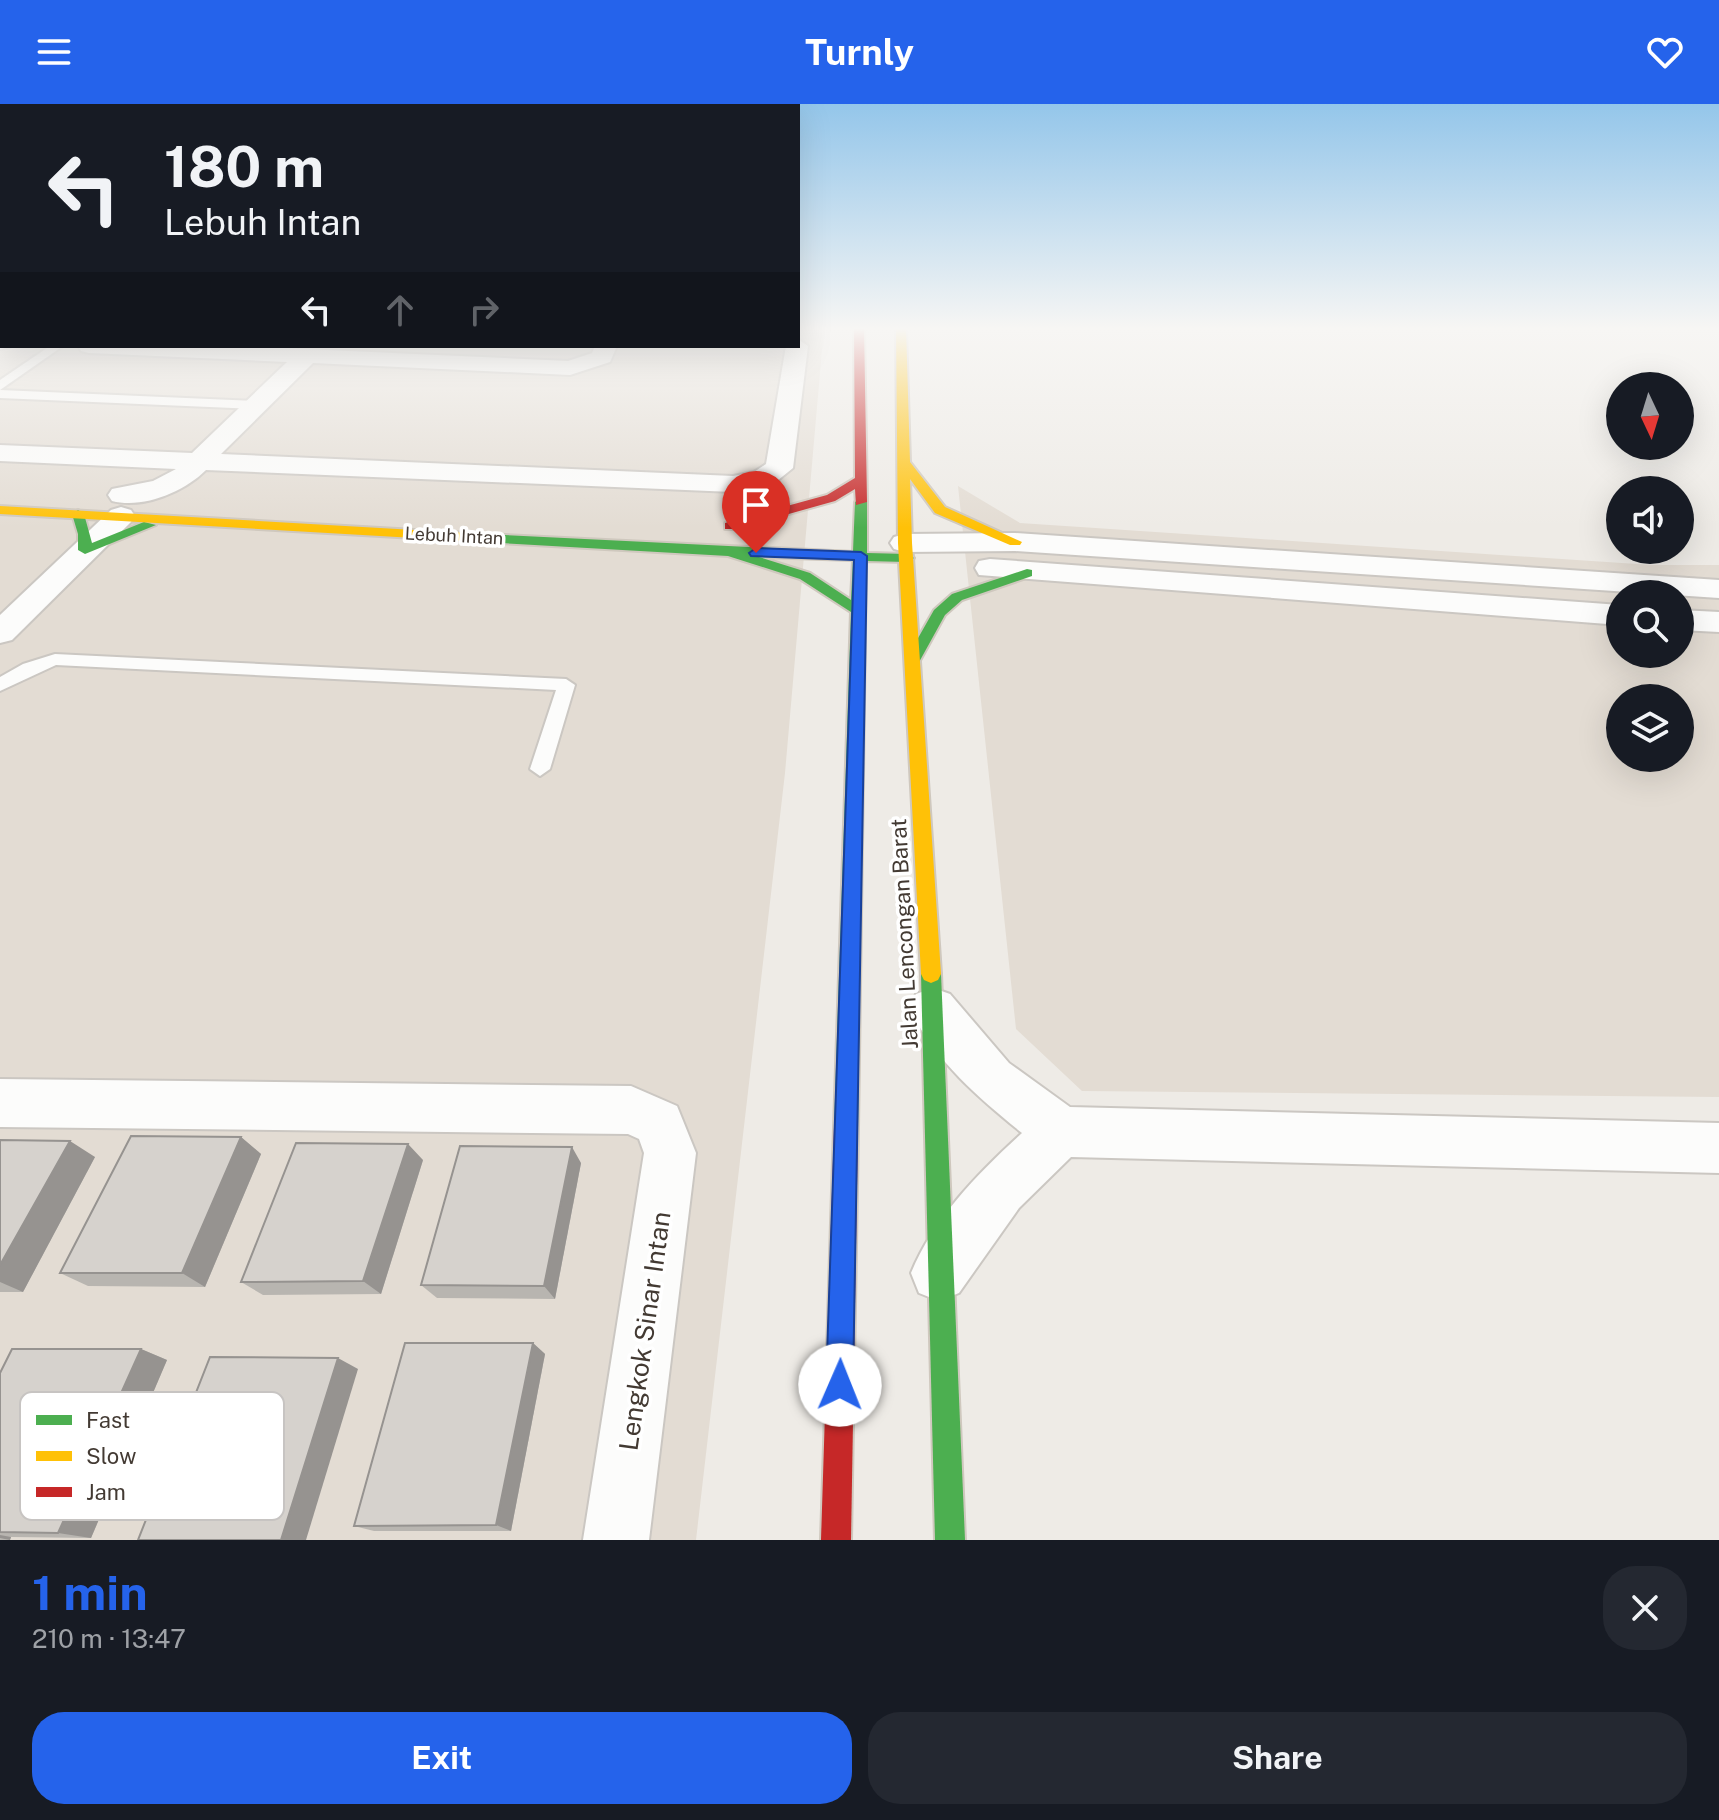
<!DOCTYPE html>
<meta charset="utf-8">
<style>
:root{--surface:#171b24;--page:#242831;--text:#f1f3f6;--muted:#9ea1a6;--accent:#2563eb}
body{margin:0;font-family:"Public Sans",sans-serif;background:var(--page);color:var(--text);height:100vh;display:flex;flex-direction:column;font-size:30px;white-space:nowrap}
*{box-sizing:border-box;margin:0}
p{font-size:26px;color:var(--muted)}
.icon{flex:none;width:44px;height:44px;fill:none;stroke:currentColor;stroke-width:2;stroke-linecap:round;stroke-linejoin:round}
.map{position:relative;height:1436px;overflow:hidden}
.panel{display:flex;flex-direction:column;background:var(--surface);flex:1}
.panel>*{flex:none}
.hud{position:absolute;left:0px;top:0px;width:800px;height:244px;box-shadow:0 8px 32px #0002;background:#171b24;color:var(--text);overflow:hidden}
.needle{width:52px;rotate:176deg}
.tools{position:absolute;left:1606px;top:268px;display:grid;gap:16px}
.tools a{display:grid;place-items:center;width:88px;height:88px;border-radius:50%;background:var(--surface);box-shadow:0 8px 32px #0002;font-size:40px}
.pin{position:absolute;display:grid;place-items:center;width:68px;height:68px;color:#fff;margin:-82px -34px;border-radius:50% 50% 50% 0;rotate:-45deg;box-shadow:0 0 8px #0007}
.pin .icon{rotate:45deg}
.me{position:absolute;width:88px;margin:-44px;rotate:1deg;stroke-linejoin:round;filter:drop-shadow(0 0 6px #0008)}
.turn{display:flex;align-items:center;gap:28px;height:168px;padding:0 32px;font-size:36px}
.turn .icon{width:104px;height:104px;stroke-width:2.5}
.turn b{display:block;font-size:56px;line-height:68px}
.lanes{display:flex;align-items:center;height:76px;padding:0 32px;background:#0003;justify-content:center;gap:40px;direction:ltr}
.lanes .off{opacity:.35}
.round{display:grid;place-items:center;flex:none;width:84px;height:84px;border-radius:32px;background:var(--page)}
.head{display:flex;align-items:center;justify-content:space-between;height:136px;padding:0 32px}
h1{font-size:48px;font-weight:700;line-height:60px;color:var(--accent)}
.button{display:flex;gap:16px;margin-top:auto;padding:16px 32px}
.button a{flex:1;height:92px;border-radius:32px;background:var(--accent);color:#fff;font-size:32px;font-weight:700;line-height:92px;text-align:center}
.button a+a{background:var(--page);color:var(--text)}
header{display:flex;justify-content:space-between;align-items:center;height:104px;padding:0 32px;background:var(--accent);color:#fff;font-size:36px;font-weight:700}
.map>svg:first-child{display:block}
</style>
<header><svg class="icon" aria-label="menu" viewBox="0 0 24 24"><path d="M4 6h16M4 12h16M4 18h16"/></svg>Turnly<svg class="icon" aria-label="heart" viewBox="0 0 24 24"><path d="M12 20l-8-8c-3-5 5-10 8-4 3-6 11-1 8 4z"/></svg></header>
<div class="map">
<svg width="1719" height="1436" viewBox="0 0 1719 1436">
<rect width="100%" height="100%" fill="#eeebe6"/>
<g fill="#e3dcd3" fill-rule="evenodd">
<path d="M 0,223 L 2,242 L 798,242 L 798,223 L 824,223 L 785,669 L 696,1436 L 0,1436 Z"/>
<path d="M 958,382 L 1020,419 L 1652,461 L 1719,461 L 1719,993 L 1082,987 L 1016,925 ZM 1620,490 L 1680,490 L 1680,550 L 1620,550 ZM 1620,594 L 1680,594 L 1680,654 L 1620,654 Z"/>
</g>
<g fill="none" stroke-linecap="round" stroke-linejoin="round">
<g stroke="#cbc7c2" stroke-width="4">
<g id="lane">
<path d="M 50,242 L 63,242 L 0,286 L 0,276 Z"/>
<path d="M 0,286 L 257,297 L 263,301 L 257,305 L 0,294 Z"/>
<path d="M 55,550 L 566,575 L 575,581 L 550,665 L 540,672 L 530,665 L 556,586 L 56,561 L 0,587 L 0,573 L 23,560 Z"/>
</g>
</g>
<g stroke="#cbc7c2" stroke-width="4">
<g id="street">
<path d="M 0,231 L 2,242 L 10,243 L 0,245 Z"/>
<path d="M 798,235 L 808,242 L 793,364 L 772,381 L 733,388 L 206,366 C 184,388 143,405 112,397 L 108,391 L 112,385 L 153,377 L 176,365 L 0,357 L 0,341 L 192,349 L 287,258 L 89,249 L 81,247 L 78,242 L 239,242 L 568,257 L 592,249 L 595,242 L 617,242 L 610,258 L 570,271 L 313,259 L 221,350 L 733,372 L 754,368 L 766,360 L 786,242 L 798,242 Z"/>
<path d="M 121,403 L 131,406 L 135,412 L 131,418 L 12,536 L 0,539 L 0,511 L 111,406 Z"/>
<path d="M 1015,429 L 1719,476 L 1719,494 L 1015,447 L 905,448 L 894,445 L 890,439 L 894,433 L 905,430 Z"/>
<path d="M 990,455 L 1620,501 L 1620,521 L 979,471 L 975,464 L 979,457 Z"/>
<path d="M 1680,506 L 1719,508 L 1719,528 L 1680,526 Z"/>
<path d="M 933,884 L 950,890 L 1009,959 L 1070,1003 L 1719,1019 L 1719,1069 L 1071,1053 L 1019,1104 L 959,1189 L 939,1197 L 919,1189 L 911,1169 C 933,1115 979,1068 1022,1029 C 980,995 933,955 910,905 L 916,890 Z"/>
<path d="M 0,975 L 631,982 L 677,1002 L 696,1049 L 649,1436 L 583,1436 L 644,1049 L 639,1035 L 628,1030 L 0,1023 Z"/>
</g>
</g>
<g stroke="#cfc8be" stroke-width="4">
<g id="fast">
<path d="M 861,394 L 867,398 L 867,449 L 907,450 L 914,454 L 907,458 L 866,457 L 858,1024 L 854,1032 L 846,1035 L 838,1032 L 834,1024 L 851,508 L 800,475 L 728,452 L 484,438 L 477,434 L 484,430 L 853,448 L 855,398 ZM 759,453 L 853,456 L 851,496 L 810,469 Z"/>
<path d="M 78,406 L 84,410 L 92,439 L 144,418 L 156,421 L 85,450 L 78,446 L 78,430 L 72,410 Z"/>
<path d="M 1027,465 L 1032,466 L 1032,472 L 962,496 L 945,511 L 918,560 L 908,560 L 905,557 L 934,506 L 952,490 Z"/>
<path d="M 931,861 L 938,864 L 941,870 L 965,1436 L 935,1436 L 921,870 L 924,864 Z"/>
</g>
</g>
<g stroke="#cfc8be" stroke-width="4">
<g id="slow">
<path d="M 896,223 L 906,223 L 910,358 L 945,403 L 1022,438 L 1020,441 L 1010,441 L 935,409 L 910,375 L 912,439 L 941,870 L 938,876 L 931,879 L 924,876 L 921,870 L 898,439 Z"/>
<path d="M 0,402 L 484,430 L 491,434 L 484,438 L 0,410 Z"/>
</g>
</g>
<g stroke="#cfc8be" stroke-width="4">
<g id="jam">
<path d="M 854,223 L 864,223 L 867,398 L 856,401 L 855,385 L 835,397 L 735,425 L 725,425 L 725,419 L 827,391 L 855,374 Z"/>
<path d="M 846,1013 L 854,1016 L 858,1024 L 851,1436 L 821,1436 L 834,1024 L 838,1016 Z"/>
</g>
</g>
<use href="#lane" fill="#fcfcfb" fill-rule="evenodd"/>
<use href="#street" fill="#fcfcfb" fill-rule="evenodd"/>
<use href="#fast" fill="#4caf50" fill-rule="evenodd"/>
<use href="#slow" fill="#ffc107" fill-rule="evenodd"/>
<use href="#jam" fill="#c62828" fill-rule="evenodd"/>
</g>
<g fill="#b8b5b0">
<path d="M 241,1033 L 261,1050 L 205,1183 L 88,1182 L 60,1169 Z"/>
<path d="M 0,1036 L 95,1053 L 23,1188 L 0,1188 Z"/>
<path d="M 423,1056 L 381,1190 L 263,1191 L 241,1178 Z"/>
<path d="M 581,1059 L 555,1195 L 437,1194 L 421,1181 Z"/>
<path d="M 533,1239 L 545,1250 L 511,1427 L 374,1427 L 354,1422 Z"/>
<path d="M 141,1245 L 167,1256 L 91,1434 L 11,1433 L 10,1436 L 0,1436 L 0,1269 Z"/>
</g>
<g fill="#969390">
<path d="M 241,1033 L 261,1050 L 205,1183 L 182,1169 Z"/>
<path d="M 70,1037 L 95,1053 L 23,1188 L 0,1178 L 0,1161 Z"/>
<path d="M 408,1040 L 423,1056 L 381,1190 L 363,1177 Z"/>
<path d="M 572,1043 L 581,1059 L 555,1195 L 544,1182 Z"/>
<path d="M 533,1239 L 545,1250 L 511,1427 L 496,1421 Z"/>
<path d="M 141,1245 L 167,1256 L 91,1434 L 58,1429 Z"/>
<path d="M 338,1254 L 358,1265 L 306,1436 L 281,1436 Z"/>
<path d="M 0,1431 L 11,1433 L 10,1436 L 0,1434 Z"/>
</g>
<g fill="#d6d2cd" stroke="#969390" stroke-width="2">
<path d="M 131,1032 L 241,1033 L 182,1169 L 60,1169 Z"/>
<path d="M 0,1036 L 70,1037 L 0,1161 Z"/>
<path d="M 296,1039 L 408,1040 L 363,1177 L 241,1178 Z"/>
<path d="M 460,1042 L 572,1043 L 544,1182 L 421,1181 Z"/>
<path d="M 405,1239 L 533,1239 L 496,1421 L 354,1422 Z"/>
<path d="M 12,1245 L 141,1245 L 58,1429 L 0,1428 L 0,1269 Z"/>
<path d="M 210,1253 L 338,1254 L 281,1436 L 138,1436 Z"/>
</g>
<linearGradient id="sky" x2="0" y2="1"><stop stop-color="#94c6ea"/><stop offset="0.53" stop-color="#f7f6f4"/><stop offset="1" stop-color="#f7f6f4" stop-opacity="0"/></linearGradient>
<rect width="1719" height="424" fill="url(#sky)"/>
<path fill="#2563eb" stroke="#184099" stroke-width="2" d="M 756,444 L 861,448 L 867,452 L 853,1281 L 849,1291 L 840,1295 L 830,1291 L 826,1281 L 854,456 L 751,452 L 749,449 Z"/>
<g text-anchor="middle" stroke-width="7" stroke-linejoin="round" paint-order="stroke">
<g font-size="18" fill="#433a33" stroke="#fff">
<text transform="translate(454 432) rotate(3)" y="6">Lebuh Intan</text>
</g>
<g font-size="22" fill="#433a33" stroke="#fff">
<text transform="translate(904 830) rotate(-93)" y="8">Jalan Lencongan Barat</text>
</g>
<g font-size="26" fill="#433a33" stroke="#fff">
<text transform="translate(645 1227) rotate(-82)" y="9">Lengkok Sinar Intan</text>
</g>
</g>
<rect x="20" y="1288" width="264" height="128" rx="12" fill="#fff" stroke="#c7c4c2" stroke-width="2"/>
<rect x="36" y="1311" width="36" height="10" fill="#4caf50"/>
<rect x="36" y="1347" width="36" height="10" fill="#ffc107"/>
<rect x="36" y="1383" width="36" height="10" fill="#c62828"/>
<g font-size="22" fill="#433a33">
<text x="86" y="1324">Fast</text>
<text x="86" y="1360">Slow</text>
<text x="86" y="1396">Jam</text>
</g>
</svg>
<div class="tools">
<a><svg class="needle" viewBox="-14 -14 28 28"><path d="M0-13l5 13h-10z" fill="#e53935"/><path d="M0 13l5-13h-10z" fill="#9ea1a6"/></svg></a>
<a><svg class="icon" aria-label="sound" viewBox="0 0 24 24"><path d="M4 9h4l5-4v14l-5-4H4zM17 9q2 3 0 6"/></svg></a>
<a><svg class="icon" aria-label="search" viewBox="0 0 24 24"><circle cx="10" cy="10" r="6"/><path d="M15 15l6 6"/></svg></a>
<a><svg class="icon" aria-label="layers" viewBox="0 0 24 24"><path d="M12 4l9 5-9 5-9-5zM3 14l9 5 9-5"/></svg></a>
</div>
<div class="pin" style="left:756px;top:449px;background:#d93025"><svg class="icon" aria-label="arrive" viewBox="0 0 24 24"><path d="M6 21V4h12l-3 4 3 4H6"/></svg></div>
<svg class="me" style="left:840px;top:1281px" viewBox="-20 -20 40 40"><circle r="19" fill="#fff"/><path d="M0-13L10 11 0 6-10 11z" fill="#2563eb"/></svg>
<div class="hud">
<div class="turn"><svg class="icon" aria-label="left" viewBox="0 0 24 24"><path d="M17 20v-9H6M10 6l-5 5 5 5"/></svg><div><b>180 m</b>Lebuh Intan</div></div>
<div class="lanes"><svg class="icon" aria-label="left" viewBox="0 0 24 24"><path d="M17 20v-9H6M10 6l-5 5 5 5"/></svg><svg class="icon off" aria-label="ahead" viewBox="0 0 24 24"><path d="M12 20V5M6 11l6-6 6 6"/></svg><svg class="icon off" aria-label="right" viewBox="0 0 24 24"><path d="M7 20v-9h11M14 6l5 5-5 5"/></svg></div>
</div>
</div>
<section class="panel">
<div class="head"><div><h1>1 min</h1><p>210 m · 13:47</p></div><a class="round"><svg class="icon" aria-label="close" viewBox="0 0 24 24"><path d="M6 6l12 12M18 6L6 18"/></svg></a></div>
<div class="button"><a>Exit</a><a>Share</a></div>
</section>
